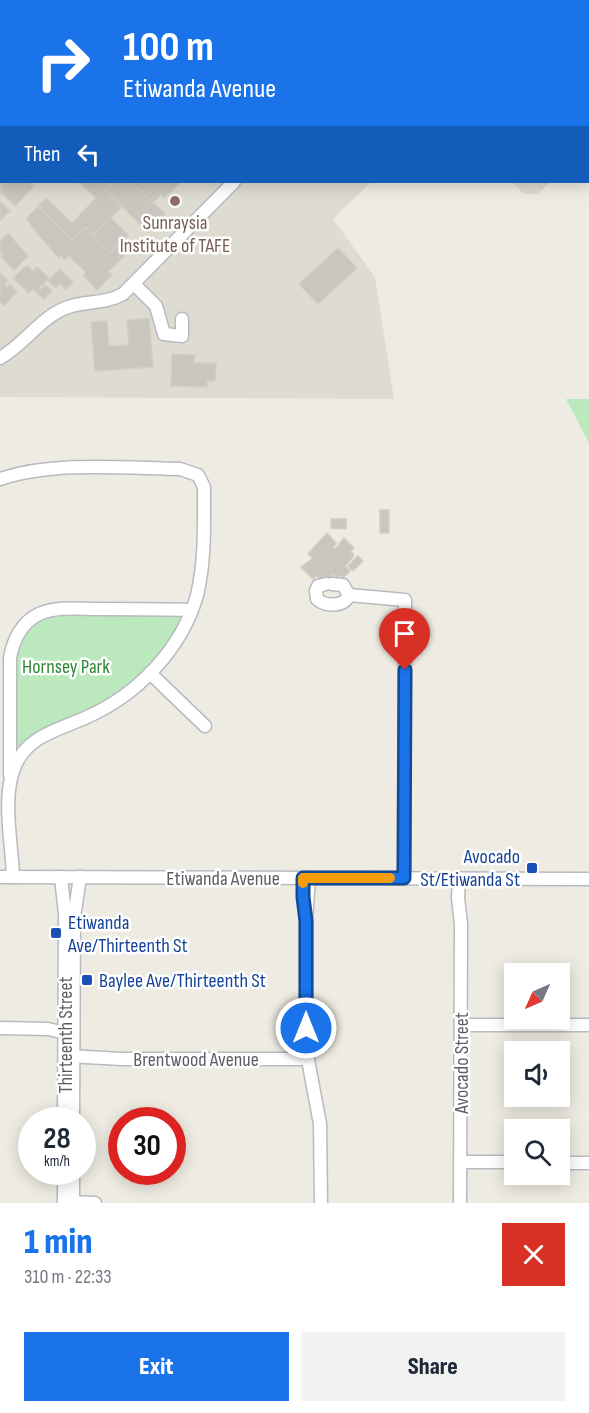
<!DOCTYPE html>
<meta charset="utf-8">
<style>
:root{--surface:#fff;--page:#f2f2f3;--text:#1f2937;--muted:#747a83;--accent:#1a73e8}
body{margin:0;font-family:"Sofia Sans Condensed",sans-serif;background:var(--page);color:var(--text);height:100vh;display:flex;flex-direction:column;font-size:22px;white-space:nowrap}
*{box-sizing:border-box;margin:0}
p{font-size:20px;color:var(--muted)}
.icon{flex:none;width:33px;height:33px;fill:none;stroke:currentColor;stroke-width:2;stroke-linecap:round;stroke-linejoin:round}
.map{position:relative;height:1203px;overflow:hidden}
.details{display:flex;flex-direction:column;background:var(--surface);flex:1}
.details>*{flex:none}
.top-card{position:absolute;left:0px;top:0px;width:590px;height:183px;box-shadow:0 3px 15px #0003;background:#1a73e8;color:#fff;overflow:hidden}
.needle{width:39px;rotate:225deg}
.buttons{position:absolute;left:504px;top:963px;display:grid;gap:12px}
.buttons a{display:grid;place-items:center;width:66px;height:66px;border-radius:0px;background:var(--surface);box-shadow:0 3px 15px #0003;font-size:30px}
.speed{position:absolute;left:18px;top:1107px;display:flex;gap:12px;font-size:30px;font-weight:700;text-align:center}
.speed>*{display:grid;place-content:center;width:78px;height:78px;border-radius:50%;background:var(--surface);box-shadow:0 3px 15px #0003;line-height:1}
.speed small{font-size:15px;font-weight:400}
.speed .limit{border:9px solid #d22;background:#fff;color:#111}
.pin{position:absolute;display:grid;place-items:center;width:51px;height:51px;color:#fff;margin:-62px -26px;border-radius:50% 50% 50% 0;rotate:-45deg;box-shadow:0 0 6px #0007}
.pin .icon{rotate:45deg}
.me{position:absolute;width:66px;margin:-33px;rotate:0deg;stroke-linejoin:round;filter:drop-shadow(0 0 4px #0008)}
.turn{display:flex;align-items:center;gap:21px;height:126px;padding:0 24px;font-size:27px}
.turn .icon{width:78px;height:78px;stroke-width:2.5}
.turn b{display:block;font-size:42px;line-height:51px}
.then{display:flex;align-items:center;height:57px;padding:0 24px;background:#0003;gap:12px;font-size:22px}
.round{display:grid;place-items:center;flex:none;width:63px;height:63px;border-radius:0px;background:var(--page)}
.summary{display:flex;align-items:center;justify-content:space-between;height:102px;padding:0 24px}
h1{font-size:36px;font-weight:800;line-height:45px;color:var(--accent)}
.button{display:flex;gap:12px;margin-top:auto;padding:12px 24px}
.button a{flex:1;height:69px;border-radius:0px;background:var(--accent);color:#fff;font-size:24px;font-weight:800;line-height:69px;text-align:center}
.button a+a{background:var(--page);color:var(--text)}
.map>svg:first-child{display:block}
</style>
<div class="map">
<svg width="589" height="1203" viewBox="0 0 589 1203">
<rect width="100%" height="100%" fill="#eeece2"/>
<g fill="#dedbd1">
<path d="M 0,0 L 589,0 L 589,140 L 588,2 L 2,2 L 2,182 L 371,182 L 333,219 L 375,277 L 394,399 L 0,397 Z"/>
<path d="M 512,182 L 550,182 L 538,194 L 524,194 Z"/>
</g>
<g fill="#bce8bd">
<path d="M 566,399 L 589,399 L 589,443 Z"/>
<path d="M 59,615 L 178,615 L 181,622 C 163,653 140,682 109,701 C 89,713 66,717 45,728 C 34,734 25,743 16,752 L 15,659 C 19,634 34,618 59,615 Z"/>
</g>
<g fill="#c9c6bf" stroke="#d4cec0" stroke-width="1.5">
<path d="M 296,0 L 327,0 L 295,2 Z"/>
<path d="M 0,67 L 2,68 L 0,106 Z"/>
<path d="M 2,124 L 2,163 L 0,162 Z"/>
<path d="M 0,162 L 2,182 L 29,182 L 34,186 L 15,206 L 2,193 L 0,195 Z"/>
<path d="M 79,182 L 113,182 L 105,190 L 122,207 L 93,235 L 85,227 L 72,240 L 38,206 L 46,198 L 72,223 L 96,198 Z"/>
<path d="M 113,182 L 132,182 L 165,214 L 148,232 L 105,190 Z"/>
<path d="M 132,182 L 181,182 L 164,198 L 161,195 L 153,203 Z"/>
<path d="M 1,202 L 10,211 L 0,221 L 0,203 Z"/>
<path d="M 38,206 L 72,240 L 85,227 L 110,253 L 119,245 L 127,253 L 108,272 L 112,275 L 97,290 L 83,275 L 86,272 L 69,256 L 65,260 L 61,256 L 59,258 L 30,225 L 31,224 L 26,219 Z"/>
<path d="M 111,218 L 128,235 L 110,253 L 93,235 Z"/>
<path d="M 8,233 L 28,256 L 14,270 L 1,257 L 3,255 L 0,251 L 0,241 Z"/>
<path d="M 338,248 L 357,268 L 318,304 L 299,284 Z"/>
<path d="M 27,265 L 33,271 L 37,267 L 49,278 L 39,288 L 40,290 L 45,285 L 52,291 L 44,299 L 33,289 L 29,293 L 13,278 Z"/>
<path d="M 60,269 L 73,282 L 66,290 L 60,284 L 56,288 L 48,281 Z"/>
<path d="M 0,273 L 8,281 L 4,285 L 7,287 L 10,284 L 17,292 L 4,306 L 0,302 Z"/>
<path d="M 149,318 L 153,367 L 95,371 L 91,322 L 107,321 L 109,346 L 129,345 L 127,320 Z"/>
<path d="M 172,354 L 195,355 L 194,363 L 216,363 L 215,381 L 207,381 L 207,387 L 171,386 Z"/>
<rect x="380" y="510" width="9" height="23"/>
<path d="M 331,519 L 346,519 L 346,529 L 331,528 Z"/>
<path d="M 327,533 L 336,543 L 333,547 L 335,549 L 344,538 L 354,548 L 351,551 L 354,556 L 345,566 L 350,571 L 343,578 L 340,575 L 337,578 L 333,574 L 332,575 L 332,589 L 325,589 L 325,576 L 321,580 L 317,576 L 313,579 L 301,567 L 313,558 L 308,554 Z"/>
<path d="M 358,556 L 363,561 L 353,571 L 348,566 Z"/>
</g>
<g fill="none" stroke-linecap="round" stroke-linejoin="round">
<g stroke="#b7babf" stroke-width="15">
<g id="minor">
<path d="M 226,0 L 228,2"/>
<path d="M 405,0 L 406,2"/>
<path d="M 202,2 L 204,0"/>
<path d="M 134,284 L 156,306 L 164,334 L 182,336 L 182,319"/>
<path d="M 0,358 C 23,345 39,320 63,309 C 82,300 104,305 123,294 L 234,182"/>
<path d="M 0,479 C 55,461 123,468 180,469 L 198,475 L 204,487 L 204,495 C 204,528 205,562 197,595 C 182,649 137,695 87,717 C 59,730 27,735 14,768 C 2,800 12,843 13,877"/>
<path d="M 326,584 L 318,586 L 316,591 L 317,599 C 326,607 344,607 349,595 L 405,600 L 404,878"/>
<path d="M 332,584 L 343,585 L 349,595"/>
<path d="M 150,673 L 205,726"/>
<path d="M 10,775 L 10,658 C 13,640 22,622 39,614 C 57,606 80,609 99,609 C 130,609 161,609 192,610"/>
<path d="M 0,877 L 589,879"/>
<path d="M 61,877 L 65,914 L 64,1120"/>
<path d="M 309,878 L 306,921 L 306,1049 L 320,1124 L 321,1203"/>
<path d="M 459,878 L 458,898 L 461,924 L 460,1203"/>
<path d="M 461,1025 L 589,1025"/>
<path d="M 0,1028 L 48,1029 L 70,1034"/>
<path d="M 68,1056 L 122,1059 L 307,1059"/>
<path d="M 73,1120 L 74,917 L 80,877"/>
<path d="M 461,1162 L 514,1162"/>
<path d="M 560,1163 L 589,1163"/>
<path d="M 65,1202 L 95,1203"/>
<path d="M 64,1203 L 64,1172"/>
<path d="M 73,1203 L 73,1172"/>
</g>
</g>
<use href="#minor" stroke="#fff" stroke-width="12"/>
</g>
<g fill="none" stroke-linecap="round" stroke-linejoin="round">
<g stroke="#114b97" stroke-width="15">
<path id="route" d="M 306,1028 L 306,921 L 303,897 L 303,878 L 404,878 L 405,670"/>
</g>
<use href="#route" stroke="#1a73e8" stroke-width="10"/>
<path stroke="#f59e0b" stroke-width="10" d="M 303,883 L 303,878 L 390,878"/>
</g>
<circle fill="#8d6e63" stroke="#fff" stroke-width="2" cx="175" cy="201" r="6"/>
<g fill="#1a4fb4" stroke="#fff" stroke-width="2">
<rect x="526" y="862" width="12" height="12" rx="3"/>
<rect x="50" y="927" width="12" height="12" rx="3"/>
<rect x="81" y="974" width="12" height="12" rx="3"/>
</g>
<g text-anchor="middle" stroke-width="5" stroke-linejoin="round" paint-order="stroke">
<g font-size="20" fill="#785e54" stroke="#fff">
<text x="175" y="229">Sunraysia<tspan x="175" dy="23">Institute of TAFE</tspan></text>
</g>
<g font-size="20" fill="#2e8735" stroke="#fff">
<text x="66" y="673">Hornsey Park</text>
</g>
<g font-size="20" fill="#164399" stroke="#fff" text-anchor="start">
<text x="520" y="863" text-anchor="end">Avocado<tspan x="520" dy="23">St/Etiwanda St</tspan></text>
<text x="68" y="929">Etiwanda<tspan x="68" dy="23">Ave/Thirteenth St</tspan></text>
<text x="99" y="987">Baylee Ave/Thirteenth St</text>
</g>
<g font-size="20" fill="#5a5e64" stroke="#fff">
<text x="223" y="885">Etiwanda Avenue</text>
<text transform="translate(65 1035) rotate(-90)" y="7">Thirteenth Street</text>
<text x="196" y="1066">Brentwood Avenue</text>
<text transform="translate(461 1063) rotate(-90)" y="7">Avocado Street</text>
</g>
</g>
</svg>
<div class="buttons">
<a><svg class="needle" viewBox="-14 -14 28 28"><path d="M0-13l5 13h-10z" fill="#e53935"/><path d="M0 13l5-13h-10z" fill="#747a83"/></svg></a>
<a><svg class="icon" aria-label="sound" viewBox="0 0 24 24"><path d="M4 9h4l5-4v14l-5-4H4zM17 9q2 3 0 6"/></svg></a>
<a><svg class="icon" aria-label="search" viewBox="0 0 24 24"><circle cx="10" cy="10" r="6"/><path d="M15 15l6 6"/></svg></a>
</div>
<div class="speed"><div>28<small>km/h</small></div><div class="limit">30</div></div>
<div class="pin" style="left:405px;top:670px;background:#d93025"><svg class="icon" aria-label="arrive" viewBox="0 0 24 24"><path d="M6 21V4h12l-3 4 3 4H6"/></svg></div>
<svg class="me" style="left:306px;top:1028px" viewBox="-20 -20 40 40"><circle r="17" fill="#1a73e8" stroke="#fff" stroke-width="3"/><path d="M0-11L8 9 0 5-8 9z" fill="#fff"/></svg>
<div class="top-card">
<div class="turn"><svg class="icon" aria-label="right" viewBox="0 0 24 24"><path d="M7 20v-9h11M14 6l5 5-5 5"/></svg><div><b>100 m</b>Etiwanda Avenue</div></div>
<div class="then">Then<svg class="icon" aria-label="left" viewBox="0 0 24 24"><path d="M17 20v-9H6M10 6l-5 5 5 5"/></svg></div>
</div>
</div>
<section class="details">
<div class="summary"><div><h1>1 min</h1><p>310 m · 22:33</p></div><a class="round" style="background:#d93025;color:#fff"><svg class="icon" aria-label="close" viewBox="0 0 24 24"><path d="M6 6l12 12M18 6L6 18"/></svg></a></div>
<div class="button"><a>Exit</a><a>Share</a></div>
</section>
